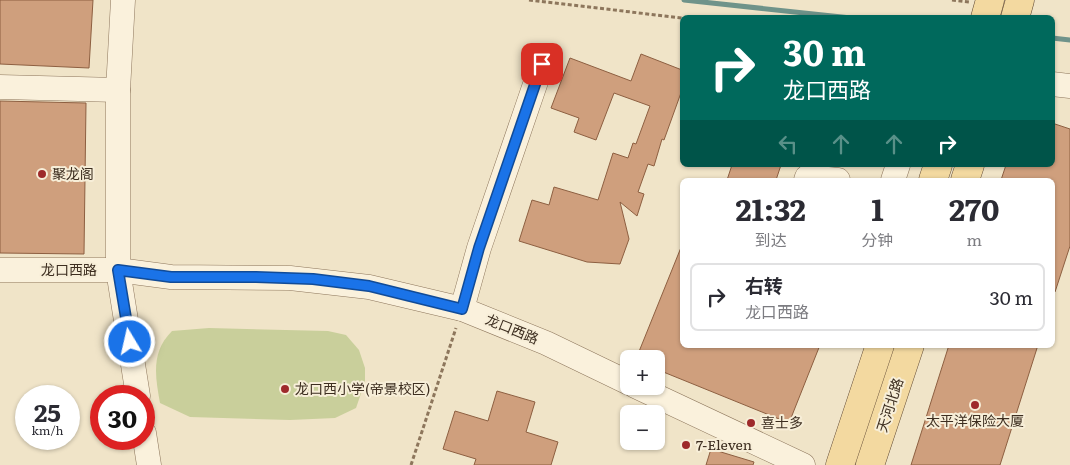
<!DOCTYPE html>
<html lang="zh">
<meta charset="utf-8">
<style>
:root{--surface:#fff;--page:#f2f2f3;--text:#2b2b33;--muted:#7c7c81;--line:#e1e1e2}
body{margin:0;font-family:Literata,"Noto Sans SC",serif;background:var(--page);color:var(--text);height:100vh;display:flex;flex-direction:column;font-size:19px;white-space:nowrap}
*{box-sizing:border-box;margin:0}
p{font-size:16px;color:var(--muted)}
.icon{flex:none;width:28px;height:28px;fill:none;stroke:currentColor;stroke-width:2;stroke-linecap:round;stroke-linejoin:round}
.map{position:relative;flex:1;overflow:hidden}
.side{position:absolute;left:680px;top:178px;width:375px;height:170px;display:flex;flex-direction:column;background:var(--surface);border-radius:8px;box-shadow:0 1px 4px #0004}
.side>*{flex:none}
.hud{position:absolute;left:680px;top:15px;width:375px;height:152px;border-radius:8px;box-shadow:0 1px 4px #0004;background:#00695c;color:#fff;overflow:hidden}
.controls{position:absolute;left:620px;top:350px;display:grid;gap:10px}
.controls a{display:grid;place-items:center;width:45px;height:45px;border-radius:8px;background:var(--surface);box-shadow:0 1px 4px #0004;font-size:25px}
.speed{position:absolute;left:15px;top:385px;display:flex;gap:10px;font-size:25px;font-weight:700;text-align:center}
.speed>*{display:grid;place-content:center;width:65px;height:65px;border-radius:50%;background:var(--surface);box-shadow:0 1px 4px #0004;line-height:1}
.speed small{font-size:12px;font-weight:400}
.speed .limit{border:8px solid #d22;background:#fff;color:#111}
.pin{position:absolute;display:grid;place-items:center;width:42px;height:42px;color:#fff;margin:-21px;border-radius:10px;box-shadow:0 2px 8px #0006}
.me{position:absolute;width:55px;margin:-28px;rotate:351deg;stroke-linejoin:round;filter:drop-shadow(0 0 4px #0008)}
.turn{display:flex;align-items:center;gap:18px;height:105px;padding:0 20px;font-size:22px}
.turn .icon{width:65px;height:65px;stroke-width:2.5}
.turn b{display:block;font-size:35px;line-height:42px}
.lanes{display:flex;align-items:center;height:48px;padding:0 20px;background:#0003;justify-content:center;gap:25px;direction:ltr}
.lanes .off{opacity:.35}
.eta{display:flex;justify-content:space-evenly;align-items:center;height:85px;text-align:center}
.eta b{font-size:30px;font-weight:700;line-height:35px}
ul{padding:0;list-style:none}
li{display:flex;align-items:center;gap:15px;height:68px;margin:0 10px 8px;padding:0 10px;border:2px solid var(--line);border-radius:8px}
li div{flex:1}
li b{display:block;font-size:19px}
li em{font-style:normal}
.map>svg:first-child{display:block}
</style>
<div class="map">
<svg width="1070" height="465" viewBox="0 0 1070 465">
<rect width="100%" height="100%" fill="#f0e4c8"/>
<path fill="#c9cf9b" d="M 209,328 L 328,331 L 346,335 L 359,350 L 365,368 L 365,382 L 356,408 L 335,418 L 290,420 L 190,417 L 160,403 C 155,375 151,352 172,331 Z"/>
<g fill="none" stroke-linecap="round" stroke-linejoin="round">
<g stroke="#6f938a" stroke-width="5">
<path d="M 684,0 L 851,18"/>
<path d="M 1052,38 L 1070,40"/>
</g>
</g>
<g fill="#cf9f7d" stroke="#8d5f41">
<path d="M 0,0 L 93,0 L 89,68 L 0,64 Z"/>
<path d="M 641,54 L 682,70 L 682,90 L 664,140 L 662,139 L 654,166 L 648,164 L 638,192 L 644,194 L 637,216 L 620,202 L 629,239 L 620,264 L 587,262 L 519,241 L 532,200 L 549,205 L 554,187 L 598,200 L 613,153 L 628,158 L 633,143 L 636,144 L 650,106 L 614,93 L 596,140 L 574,132 L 579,118 L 551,108 L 570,58 L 631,81 Z"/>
<path d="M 0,101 L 86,103 L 84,254 L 0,253 Z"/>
<path d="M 1052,123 L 1070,129 L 1070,246 L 1055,292 L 1052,292 L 1052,180 L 1001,180 L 1006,165 L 1052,165 Z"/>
<path d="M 732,165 L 781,165 L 776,180 L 727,180 Z"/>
<path d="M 682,245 L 682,345 L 820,345 L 789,423 L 656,369 L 656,359 L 636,359 Z"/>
<path d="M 949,345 L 1038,345 L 1000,465 L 911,465 Z"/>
<path d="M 497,391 L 535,402 L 526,432 L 558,442 L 551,465 L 474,465 L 476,459 L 443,449 L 455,411 L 488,421 Z"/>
<path d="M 711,449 L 754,462 L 753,465 L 706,465 Z"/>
</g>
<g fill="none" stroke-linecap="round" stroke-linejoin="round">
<g stroke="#8d765c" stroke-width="25">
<g id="minor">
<path d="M 123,0 L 118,90 L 118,270 L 138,396"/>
<path d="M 1052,84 L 1070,86"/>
<path d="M 0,87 L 118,90"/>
<path d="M 806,180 L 807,177 L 838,180"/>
<path d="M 893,180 L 898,165"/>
<path d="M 0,270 L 118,270 L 171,277 L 290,278 L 369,287 L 462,309 L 546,343 L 629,383"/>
<path d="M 462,309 L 479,248 L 542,64"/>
<path d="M 635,386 L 803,465"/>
<path d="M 144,433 L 149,465"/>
</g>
</g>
<g stroke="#5b4430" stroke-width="29">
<g id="major">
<path d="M 985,18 L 990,0"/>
<path d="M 1015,18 L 1020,0"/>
<path d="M 933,180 L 938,165"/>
<path d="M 965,180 L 970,165"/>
<path d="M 840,465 L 880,345"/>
<path d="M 870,465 L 910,345"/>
</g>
</g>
<g stroke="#8d765c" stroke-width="3" stroke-dasharray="4 2.5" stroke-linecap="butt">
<path d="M 529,0 L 682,18"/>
<path d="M 952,0 L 969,2"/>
<path d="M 411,465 L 456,328"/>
</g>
<use href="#minor" stroke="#faf1dc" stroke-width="24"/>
<use href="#major" stroke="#f3d9a0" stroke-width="28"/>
</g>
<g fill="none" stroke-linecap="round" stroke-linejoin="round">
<g stroke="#114b97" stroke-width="12">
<path id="route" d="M 130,342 L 118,270 L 171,277 L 256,277 L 313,279 L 369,286 L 462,309 L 479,248 L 542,64"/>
</g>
<use href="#route" stroke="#1a73e8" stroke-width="9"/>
</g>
<g fill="#9e2a2b" stroke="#f7eed8" stroke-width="2">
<circle cx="42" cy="174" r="5"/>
<circle cx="285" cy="389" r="5"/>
<circle cx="975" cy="405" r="5"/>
<circle cx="751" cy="423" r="5"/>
<circle cx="686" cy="445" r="5"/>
</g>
<g text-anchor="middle" stroke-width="4" stroke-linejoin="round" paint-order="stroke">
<g font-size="14" fill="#3d2e20" stroke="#f7eed8" text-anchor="start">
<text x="52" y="179">聚龙阁</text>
<text x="295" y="394">龙口西小学(帝景校区)</text>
<text x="975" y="426" text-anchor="middle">太平洋保险大厦</text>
<text x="761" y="428">喜士多</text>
<text x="696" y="450">7-Eleven</text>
</g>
<g font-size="14" fill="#3d2e20" stroke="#f7eed8">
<text x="69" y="275">龙口西路</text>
<text transform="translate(512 329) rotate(22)" y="5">龙口西路</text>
<text transform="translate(890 405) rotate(-72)" y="5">天河北路</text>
</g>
</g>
</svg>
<div class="controls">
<a>+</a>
<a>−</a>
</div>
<div class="speed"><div>25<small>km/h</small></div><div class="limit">30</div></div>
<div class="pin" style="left:542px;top:64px;background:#d93025"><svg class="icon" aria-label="arrive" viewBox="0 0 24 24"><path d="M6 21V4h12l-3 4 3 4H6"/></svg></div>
<svg class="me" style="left:130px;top:342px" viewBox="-20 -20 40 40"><circle r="17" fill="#1a73e8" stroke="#fff" stroke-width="3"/><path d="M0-11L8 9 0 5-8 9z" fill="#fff"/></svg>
<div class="hud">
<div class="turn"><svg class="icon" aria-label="right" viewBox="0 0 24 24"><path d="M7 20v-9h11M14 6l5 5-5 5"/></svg><div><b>30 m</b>龙口西路</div></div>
<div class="lanes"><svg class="icon off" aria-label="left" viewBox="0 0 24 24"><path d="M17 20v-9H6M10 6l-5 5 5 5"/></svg><svg class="icon off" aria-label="ahead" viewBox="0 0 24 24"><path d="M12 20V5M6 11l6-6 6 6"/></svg><svg class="icon off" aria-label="ahead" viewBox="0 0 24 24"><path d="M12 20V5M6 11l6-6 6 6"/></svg><svg class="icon" aria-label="right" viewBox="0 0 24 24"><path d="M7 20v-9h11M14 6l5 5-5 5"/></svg></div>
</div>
<section class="side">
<div class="eta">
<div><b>21:32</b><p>到达</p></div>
<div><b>1</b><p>分钟</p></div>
<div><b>270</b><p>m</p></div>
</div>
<ul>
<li><svg class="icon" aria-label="right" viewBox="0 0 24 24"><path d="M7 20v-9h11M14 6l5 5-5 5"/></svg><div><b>右转</b><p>龙口西路</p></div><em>30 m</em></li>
</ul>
</section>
</div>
